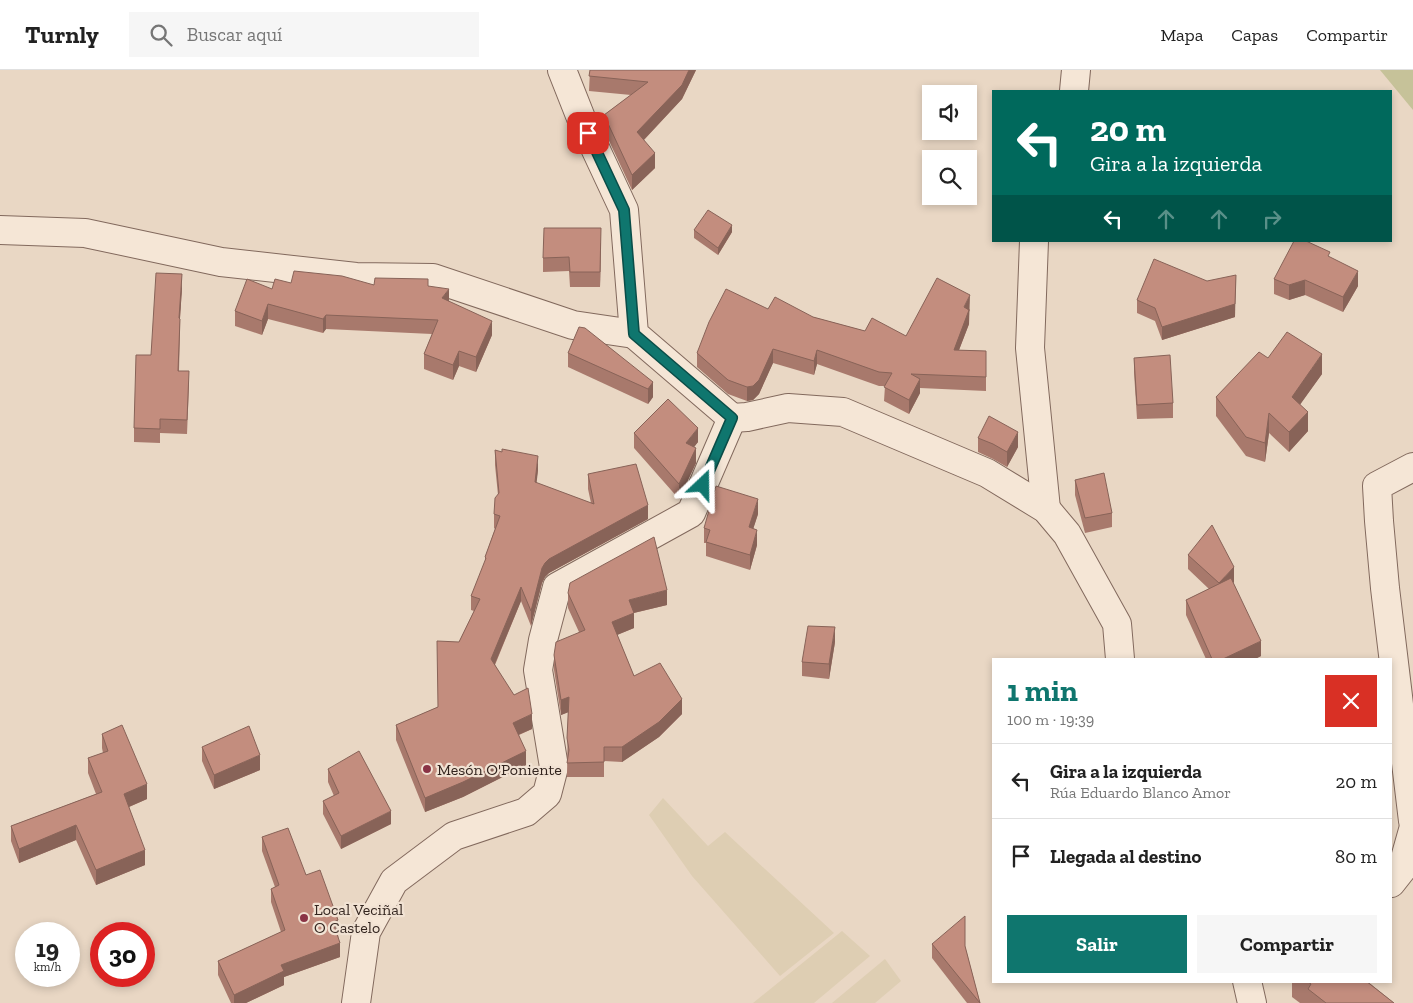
<!DOCTYPE html>
<html lang="es">
<meta charset="utf-8">
<style>
:root{--surface:#fff;--page:#f6f6f6;--text:#222;--muted:#767676;--line:#e0e0e0;--accent:#0f766e}
body{margin:0;font-family:"Zilla Slab",serif;background:var(--page);color:var(--text);height:100vh;display:flex;flex-direction:column;font-size:19px;white-space:nowrap}
*{box-sizing:border-box;margin:0}
p{font-size:16px;color:var(--muted)}
.icon{flex:none;width:28px;height:28px;fill:none;stroke:currentColor;stroke-width:2;stroke-linecap:round;stroke-linejoin:round}
.map{position:relative;flex:1;overflow:hidden}
.side{position:absolute;left:992px;top:588px;width:400px;height:325px;display:flex;flex-direction:column;background:var(--surface);border-radius:0px;box-shadow:0 2px 8px #0003}
.side>*{flex:none}
.top-card{position:absolute;left:992px;top:20px;width:400px;height:152px;border-radius:0px;box-shadow:0 2px 8px #0003;background:#00695c;color:#fff;overflow:hidden}
.fabs{position:absolute;left:922px;top:15px;display:grid;gap:10px}
.fabs a{display:grid;place-items:center;width:55px;height:55px;border-radius:0px;background:var(--surface);box-shadow:0 2px 8px #0003;font-size:25px}
.speed{position:absolute;left:15px;top:852px;display:flex;gap:10px;font-size:25px;font-weight:700;text-align:center}
.speed>*{display:grid;place-content:center;width:65px;height:65px;border-radius:50%;background:var(--surface);box-shadow:0 2px 8px #0003;line-height:1}
.speed small{font-size:12px;font-weight:400}
.speed .limit{border:8px solid #d22;background:#fff;color:#111}
.pin{position:absolute;display:grid;place-items:center;width:42px;height:42px;color:#fff;margin:-21px;border-radius:10px;box-shadow:0 2px 8px #0006}
.me{position:absolute;width:55px;margin:-28px;rotate:23deg;stroke-linejoin:round;filter:drop-shadow(0 0 4px #0008)}
.turn{display:flex;align-items:center;gap:18px;height:105px;padding:0 15px;font-size:22px}
.turn .icon{width:65px;height:65px;stroke-width:2.5}
.turn b{display:block;font-size:35px;line-height:42px}
.lanes{display:flex;align-items:center;height:48px;padding:0 15px;background:#0003;justify-content:center;gap:25px;direction:ltr}
.lanes .off{opacity:.35}
.round{display:grid;place-items:center;flex:none;width:52px;height:52px;border-radius:0px;background:var(--page)}
.headline{display:flex;align-items:center;justify-content:space-between;height:85px;padding:0 15px}
h1{font-size:30px;font-weight:700;line-height:38px;color:var(--accent)}
.primary-button{display:flex;gap:10px;margin-top:auto;padding:10px 15px}
.primary-button a{flex:1;height:58px;border-radius:0px;background:var(--accent);color:#fff;font-size:20px;font-weight:700;line-height:58px;text-align:center}
.primary-button a+a{background:var(--page);color:var(--text)}
ul{padding:0;list-style:none}
li{display:flex;align-items:center;gap:15px;height:75px;padding:0 15px;border-top:1px solid var(--line)}
li div{flex:1}
li b{display:block;font-size:19px}
li em{font-style:normal}
header{display:flex;align-items:center;gap:30px;box-sizing:border-box;height:70px;padding:0 25px;background:var(--surface);border-bottom:1px solid var(--line)}
header strong{font-size:24px}
nav{display:flex;gap:28px;margin-inline-start:auto;font-size:18px}
.search{width:350px;height:45px;background:var(--page);display:flex;align-items:center;gap:12px;box-sizing:border-box;padding:0 18px;border-radius:0px;color:var(--muted);font-size:19px}
.map>svg:first-child{display:block}
</style>
<header>
<strong>Turnly</strong>
<div class="search"><svg class="icon" aria-label="search" viewBox="0 0 24 24"><circle cx="10" cy="10" r="6"/><path d="M15 15l6 6"/></svg>Buscar aquí</div>
<nav><a>Mapa</a><a>Capas</a><a>Compartir</a></nav>
</header>
<div class="map">
<svg width="1413" height="933" viewBox="0 0 1413 933">
<rect width="100%" height="100%" fill="#e9d7c4"/>
<g fill="#deceb3">
<path d="M 663,728 L 708,776 L 725,762 L 834,863 L 780,906 L 692,806 L 649,745 Z"/>
<path d="M 842,861 L 870,886 L 814,933 L 753,933 Z"/>
<path d="M 885,889 L 901,911 L 875,933 L 832,933 Z"/>
</g>
<path fill="#c6c299" d="M 1380,0 L 1413,0 L 1413,40 Z"/>
<g fill="none" stroke-linecap="round" stroke-linejoin="round">
<g stroke="#82695d" stroke-width="30">
<g id="street">
<path d="M 562,0 L 581,48 L 624,140 L 634,264 L 732,348"/>
<path d="M 1074,21 L 1076,0"/>
<path d="M 0,160 L 85,163 L 221,192 L 356,207 L 433,208 L 573,255 L 634,264"/>
<path d="M 1034,171 L 1030,278 L 1046,439"/>
<path d="M 732,348 L 747,347 L 788,338 L 843,342 L 987,403 L 1046,439 L 1067,464 L 1117,554 L 1120,589"/>
<path d="M 1413,397 L 1377,416 L 1379,451 L 1385,518 L 1413,751"/>
<path d="M 1391,813 L 1402,799 L 1413,760"/>
<path d="M 1247,911 L 1252,933"/>
<path d="M 356,933 L 366,862 L 394,811 L 454,766 L 526,742 L 547,724 L 554,697 L 538,600 L 543,570 L 557,517 L 691,443 L 732,348"/>
</g>
</g>
<use href="#street" stroke="#f5e6d6" stroke-width="28"/>
</g>
<g fill="#a8796c">
<path d="M 590,0 L 696,0 L 682,29 L 644,70 L 655,98 L 632,120 L 604,60 L 604,45 L 631,25 L 589,21 Z"/>
<path d="M 694,160 L 732,162 L 718,185 L 694,168 Z"/>
<path d="M 601,173 L 600,217 L 570,217 L 569,201 L 543,202 L 543,188 Z"/>
<path d="M 1330,188 L 1358,216 L 1343,242 L 1305,225 L 1289,230 L 1274,224 L 1274,209 Z"/>
<path d="M 291,213 L 428,216 L 492,265 L 476,302 L 459,296 L 453,310 L 424,299 L 424,284 L 432,264 L 326,259 L 323,263 L 268,249 L 262,265 L 235,256 L 235,241 L 272,219 Z"/>
<path d="M 182,218 L 180,248 L 180,263 L 179,301 L 189,315 L 187,364 L 160,363 L 160,373 L 134,372 L 134,358 Z"/>
<path d="M 1137,230 L 1235,247 L 1162,270 L 1155,251 L 1137,243 Z"/>
<path d="M 768,239 L 813,247 L 865,261 L 906,266 L 970,239 L 969,242 L 969,254 L 959,280 L 986,281 L 986,321 L 920,318 L 920,323 L 909,344 L 884,331 L 885,316 L 879,316 L 817,294 L 814,305 L 773,293 L 759,324 L 753,330 L 747,331 L 728,324 L 697,297 L 697,283 Z"/>
<path d="M 568,283 L 653,312 L 653,327 L 648,334 L 568,297 Z"/>
<path d="M 1134,288 L 1173,333 L 1173,348 L 1137,349 L 1134,302 Z"/>
<path d="M 1268,288 L 1322,304 L 1300,334 L 1308,361 L 1289,382 L 1269,363 L 1265,392 L 1246,386 L 1216,346 L 1216,327 Z"/>
<path d="M 634,363 L 698,372 L 694,377 L 696,393 L 679,429 L 634,378 Z"/>
<path d="M 978,368 L 1018,377 L 1007,397 L 993,389 L 978,382 Z"/>
<path d="M 495,380 L 538,400 L 536,413 L 591,433 L 588,419 L 588,404 L 648,449 L 549,503 L 545,507 L 542,513 L 531,556 L 521,531 L 495,595 L 532,659 L 519,665 L 526,695 L 463,727 L 425,742 L 396,670 L 396,655 L 438,637 L 459,572 L 474,541 L 471,540 L 471,526 L 485,493 L 485,487 L 495,459 L 494,458 L 494,444 L 498,425 L 495,395 Z"/>
<path d="M 1075,410 L 1112,443 L 1112,457 L 1085,463 L 1075,425 Z"/>
<path d="M 758,444 L 753,459 L 757,475 L 750,500 L 706,486 L 706,473 L 704,473 L 704,458 Z"/>
<path d="M 1188,485 L 1234,512 L 1233,513 L 1261,586 L 1255,589 L 1206,589 L 1186,545 L 1186,530 L 1209,519 L 1188,499 Z"/>
<path d="M 568,523 L 667,535 L 634,543 L 634,558 L 617,565 L 634,606 L 682,644 L 659,667 L 622,692 L 604,691 L 604,707 L 567,707 L 568,642 L 561,645 L 554,600 L 554,585 L 579,562 L 568,538 Z"/>
<path d="M 835,572 L 829,609 L 802,606 L 802,592 Z"/>
<path d="M 102,664 L 147,729 L 129,737 L 145,795 L 96,815 L 76,770 L 19,793 L 11,771 L 11,756 L 96,724 L 88,703 L 88,688 L 103,683 L 102,678 Z"/>
<path d="M 202,677 L 260,700 L 214,719 L 202,691 Z"/>
<path d="M 328,699 L 391,754 L 341,779 L 323,744 L 323,731 L 334,726 L 328,712 Z"/>
<path d="M 262,767 L 306,805 L 338,864 L 340,887 L 284,907 L 284,915 L 246,933 L 231,933 L 218,905 L 218,891 L 281,862 L 271,832 L 271,819 L 275,817 L 262,781 Z"/>
<path d="M 932,874 L 965,876 L 980,933 L 967,933 L 932,888 Z"/>
<path d="M 1292,911 L 1367,911 L 1394,933 L 1300,933 L 1292,927 Z"/>
</g>
<g fill="#886358">
<path d="M 689,0 L 696,0 L 682,29 L 637,77 L 637,62 Z"/>
<path d="M 655,83 L 655,98 L 632,120 L 632,105 Z"/>
<path d="M 732,155 L 732,162 L 718,185 L 718,178 Z"/>
<path d="M 601,158 L 601,173 L 600,217 L 600,202 Z"/>
<path d="M 1358,201 L 1358,216 L 1343,242 L 1343,227 Z"/>
<path d="M 182,204 L 182,218 L 179,263 L 179,248 Z"/>
<path d="M 1236,205 L 1235,247 L 1162,270 L 1162,257 Z"/>
<path d="M 1305,210 L 1305,225 L 1289,230 L 1289,215 Z"/>
<path d="M 449,219 L 449,233 L 442,228 Z"/>
<path d="M 970,225 L 969,254 L 954,293 L 954,280 L 964,237 Z"/>
<path d="M 268,234 L 268,249 L 262,265 L 262,251 Z"/>
<path d="M 326,245 L 326,259 L 323,263 L 323,249 Z"/>
<path d="M 492,251 L 492,265 L 476,302 L 476,287 Z"/>
<path d="M 773,279 L 773,293 L 759,324 L 753,330 L 747,331 L 747,317 Z"/>
<path d="M 817,280 L 817,294 L 814,305 L 814,291 Z"/>
<path d="M 459,281 L 459,296 L 453,310 L 453,295 Z"/>
<path d="M 1322,284 L 1322,304 L 1292,346 L 1292,327 Z"/>
<path d="M 920,309 L 920,323 L 909,344 L 909,330 Z"/>
<path d="M 653,312 L 653,327 L 648,334 L 648,319 Z"/>
<path d="M 1308,342 L 1308,361 L 1289,382 L 1289,362 Z"/>
<path d="M 1269,343 L 1269,363 L 1265,392 L 1265,373 Z"/>
<path d="M 698,358 L 698,372 L 686,387 L 686,373 Z"/>
<path d="M 1018,362 L 1018,377 L 1007,397 L 1007,382 Z"/>
<path d="M 696,378 L 696,393 L 679,429 L 679,414 Z"/>
<path d="M 538,386 L 538,400 L 535,427 L 535,412 Z"/>
<path d="M 758,429 L 758,444 L 749,472 L 749,457 Z"/>
<path d="M 648,435 L 648,449 L 549,503 L 545,507 L 542,513 L 531,556 L 531,541 L 542,498 L 545,493 L 549,489 Z"/>
<path d="M 757,460 L 757,475 L 750,500 L 750,485 Z"/>
<path d="M 1234,497 L 1234,512 L 1219,528 L 1219,513 Z"/>
<path d="M 521,517 L 521,531 L 491,603 L 491,589 Z"/>
<path d="M 667,520 L 667,535 L 629,544 L 629,530 Z"/>
<path d="M 634,543 L 634,558 L 612,567 L 612,552 Z"/>
<path d="M 835,557 L 835,572 L 829,609 L 829,594 Z"/>
<path d="M 1261,571 L 1261,586 L 1255,589 L 1223,589 Z"/>
<path d="M 569,627 L 569,642 L 561,645 L 561,630 Z"/>
<path d="M 682,629 L 682,644 L 659,667 L 622,692 L 622,677 Z"/>
<path d="M 532,644 L 532,659 L 513,667 L 513,653 Z"/>
<path d="M 526,681 L 526,695 L 463,727 L 425,742 L 425,728 Z"/>
<path d="M 260,685 L 260,700 L 214,719 L 214,705 Z"/>
<path d="M 147,714 L 147,729 L 124,739 L 124,724 Z"/>
<path d="M 391,741 L 391,754 L 341,779 L 341,766 Z"/>
<path d="M 76,755 L 76,770 L 19,793 L 19,779 Z"/>
<path d="M 145,780 L 145,795 L 96,815 L 96,800 Z"/>
<path d="M 338,850 L 338,864 L 333,852 Z"/>
<path d="M 340,873 L 340,887 L 284,907 L 284,915 L 246,933 L 234,933 L 234,925 L 281,895 Z"/>
</g>
<g fill="#c38d7e" stroke="#886358">
<path d="M 590,0 L 689,0 L 682,15 L 637,62 L 655,83 L 632,105 L 604,45 L 648,12 L 589,6 Z"/>
<path d="M 708,140 L 732,155 L 718,178 L 694,160 Z"/>
<path d="M 544,158 L 601,158 L 600,202 L 570,202 L 569,187 L 543,188 Z"/>
<path d="M 1294,171 L 1306,171 L 1330,182 L 1328,186 L 1358,201 L 1343,227 L 1305,210 L 1289,215 L 1274,209 Z"/>
<path d="M 1154,189 L 1207,211 L 1236,205 L 1235,234 L 1162,257 L 1155,238 L 1137,230 Z"/>
<path d="M 294,201 L 342,206 L 374,215 L 375,208 L 428,209 L 428,216 L 449,219 L 442,228 L 492,251 L 476,287 L 459,281 L 453,295 L 424,284 L 438,250 L 326,245 L 323,249 L 268,234 L 262,251 L 235,241 L 247,209 L 272,219 L 275,209 L 291,213 Z"/>
<path d="M 156,203 L 182,204 L 179,248 L 180,249 L 178,301 L 189,301 L 187,350 L 160,349 L 160,359 L 134,358 L 136,285 L 151,285 Z"/>
<path d="M 937,208 L 970,225 L 964,237 L 969,240 L 954,280 L 986,281 L 986,307 L 911,304 L 920,309 L 909,330 L 884,317 L 892,303 L 879,302 L 817,280 L 814,291 L 773,279 L 759,310 L 753,316 L 747,317 L 728,310 L 697,283 L 709,252 L 726,219 L 768,239 L 775,227 L 813,247 L 865,261 L 872,248 L 906,266 Z"/>
<path d="M 579,257 L 585,258 L 653,312 L 648,319 L 568,283 Z"/>
<path d="M 1287,262 L 1322,284 L 1292,327 L 1308,342 L 1289,362 L 1269,343 L 1265,373 L 1246,367 L 1216,327 L 1259,282 L 1268,288 Z"/>
<path d="M 1170,285 L 1173,333 L 1137,335 L 1134,288 Z"/>
<path d="M 668,329 L 698,358 L 686,373 L 696,378 L 679,414 L 634,363 Z"/>
<path d="M 989,346 L 1018,362 L 1007,382 L 993,374 L 978,368 Z"/>
<path d="M 502,379 L 538,386 L 535,412 L 594,434 L 588,404 L 636,394 L 648,435 L 549,489 L 545,493 L 542,498 L 531,541 L 521,517 L 491,589 L 514,625 L 528,618 L 532,644 L 513,653 L 526,681 L 463,712 L 425,728 L 396,655 L 438,637 L 437,571 L 459,572 L 480,529 L 471,526 L 486,488 L 485,487 L 500,446 L 494,444 L 495,428 L 499,423 L 495,380 L 502,382 Z"/>
<path d="M 1104,403 L 1112,443 L 1085,448 L 1075,410 Z"/>
<path d="M 716,416 L 758,429 L 749,457 L 757,460 L 750,485 L 706,472 L 710,460 L 704,458 Z"/>
<path d="M 1212,455 L 1234,497 L 1219,513 L 1188,485 Z"/>
<path d="M 654,467 L 667,520 L 629,530 L 634,543 L 612,552 L 634,606 L 660,593 L 682,629 L 659,652 L 622,677 L 604,677 L 604,692 L 567,693 L 569,680 L 567,668 L 569,627 L 561,630 L 554,585 L 556,572 L 585,560 L 568,523 L 570,513 Z"/>
<path d="M 1231,508 L 1261,571 L 1223,589 L 1212,589 L 1186,530 Z"/>
<path d="M 808,556 L 835,557 L 829,594 L 802,592 Z"/>
<path d="M 122,655 L 147,714 L 124,724 L 145,780 L 96,800 L 76,755 L 19,779 L 11,756 L 102,722 L 88,688 L 108,681 L 102,664 Z"/>
<path d="M 249,656 L 260,685 L 214,705 L 202,677 Z"/>
<path d="M 359,681 L 391,741 L 341,766 L 323,731 L 339,723 L 328,699 Z"/>
<path d="M 288,758 L 306,805 L 320,800 L 338,850 L 333,852 L 340,873 L 281,895 L 284,901 L 234,925 L 218,891 L 285,860 L 271,819 L 279,815 L 262,767 Z"/>
<path d="M 965,846 L 965,876 L 980,933 L 932,874 Z"/>
<path d="M 1307,911 L 1366,911 L 1394,933 L 1326,933 L 1308,919 L 1311,914 Z"/>
</g>
<g fill="none" stroke-linecap="round" stroke-linejoin="round">
<g stroke="#0a4d48" stroke-width="12">
<path id="route" d="M 588,63 L 624,140 L 634,264 L 732,348 L 703,415"/>
</g>
<use href="#route" stroke="#0f766e" stroke-width="9"/>
</g>
<g fill="#8a3345" stroke="#f1e2d3" stroke-width="2">
<circle cx="427" cy="699" r="5"/>
<circle cx="304" cy="848" r="5"/>
</g>
<g text-anchor="middle" stroke-width="4.5" stroke-linejoin="round" paint-order="stroke">
<g font-size="16" fill="#33251f" stroke="#f1e2d3" text-anchor="start">
<text x="437" y="705">Mesón O'Poniente</text>
<text x="314" y="845">Local Veciñal<tspan x="314" dy="18">O Castelo</tspan></text>
</g>
</g>
</svg>
<div class="fabs">
<a><svg class="icon" aria-label="sound" viewBox="0 0 24 24"><path d="M4 9h4l5-4v14l-5-4H4zM17 9q2 3 0 6"/></svg></a>
<a><svg class="icon" aria-label="search" viewBox="0 0 24 24"><circle cx="10" cy="10" r="6"/><path d="M15 15l6 6"/></svg></a>
</div>
<div class="speed"><div>19<small>km/h</small></div><div class="limit">30</div></div>
<div class="pin" style="left:588px;top:63px;background:#d93025"><svg class="icon" aria-label="arrive" viewBox="0 0 24 24"><path d="M6 21V4h12l-3 4 3 4H6"/></svg></div>
<svg class="me" style="left:703px;top:415px" viewBox="-20 -20 40 40"><path d="M0-17L14 15 0 8-14 15z" fill="#0f766e" stroke="#fff" stroke-width="4"/></svg>
<div class="top-card">
<div class="turn"><svg class="icon" aria-label="left" viewBox="0 0 24 24"><path d="M17 20v-9H6M10 6l-5 5 5 5"/></svg><div><b>20 m</b>Gira a la izquierda</div></div>
<div class="lanes"><svg class="icon" aria-label="left" viewBox="0 0 24 24"><path d="M17 20v-9H6M10 6l-5 5 5 5"/></svg><svg class="icon off" aria-label="ahead" viewBox="0 0 24 24"><path d="M12 20V5M6 11l6-6 6 6"/></svg><svg class="icon off" aria-label="ahead" viewBox="0 0 24 24"><path d="M12 20V5M6 11l6-6 6 6"/></svg><svg class="icon off" aria-label="right" viewBox="0 0 24 24"><path d="M7 20v-9h11M14 6l5 5-5 5"/></svg></div>
</div>
<section class="side">
<div class="headline"><div><h1>1 min</h1><p>100 m · 19:39</p></div><a class="round" style="background:#d93025;color:#fff"><svg class="icon" aria-label="close" viewBox="0 0 24 24"><path d="M6 6l12 12M18 6L6 18"/></svg></a></div>
<ul>
<li><svg class="icon" aria-label="left" viewBox="0 0 24 24"><path d="M17 20v-9H6M10 6l-5 5 5 5"/></svg><div><b>Gira a la izquierda</b><p>Rúa Eduardo Blanco Amor</p></div><em>20 m</em></li>
<li><svg class="icon" aria-label="arrive" viewBox="0 0 24 24"><path d="M6 21V4h12l-3 4 3 4H6"/></svg><div><b>Llegada al destino</b></div><em>80 m</em></li>
</ul>
<div class="primary-button"><a>Salir</a><a>Compartir</a></div>
</section>
</div>
